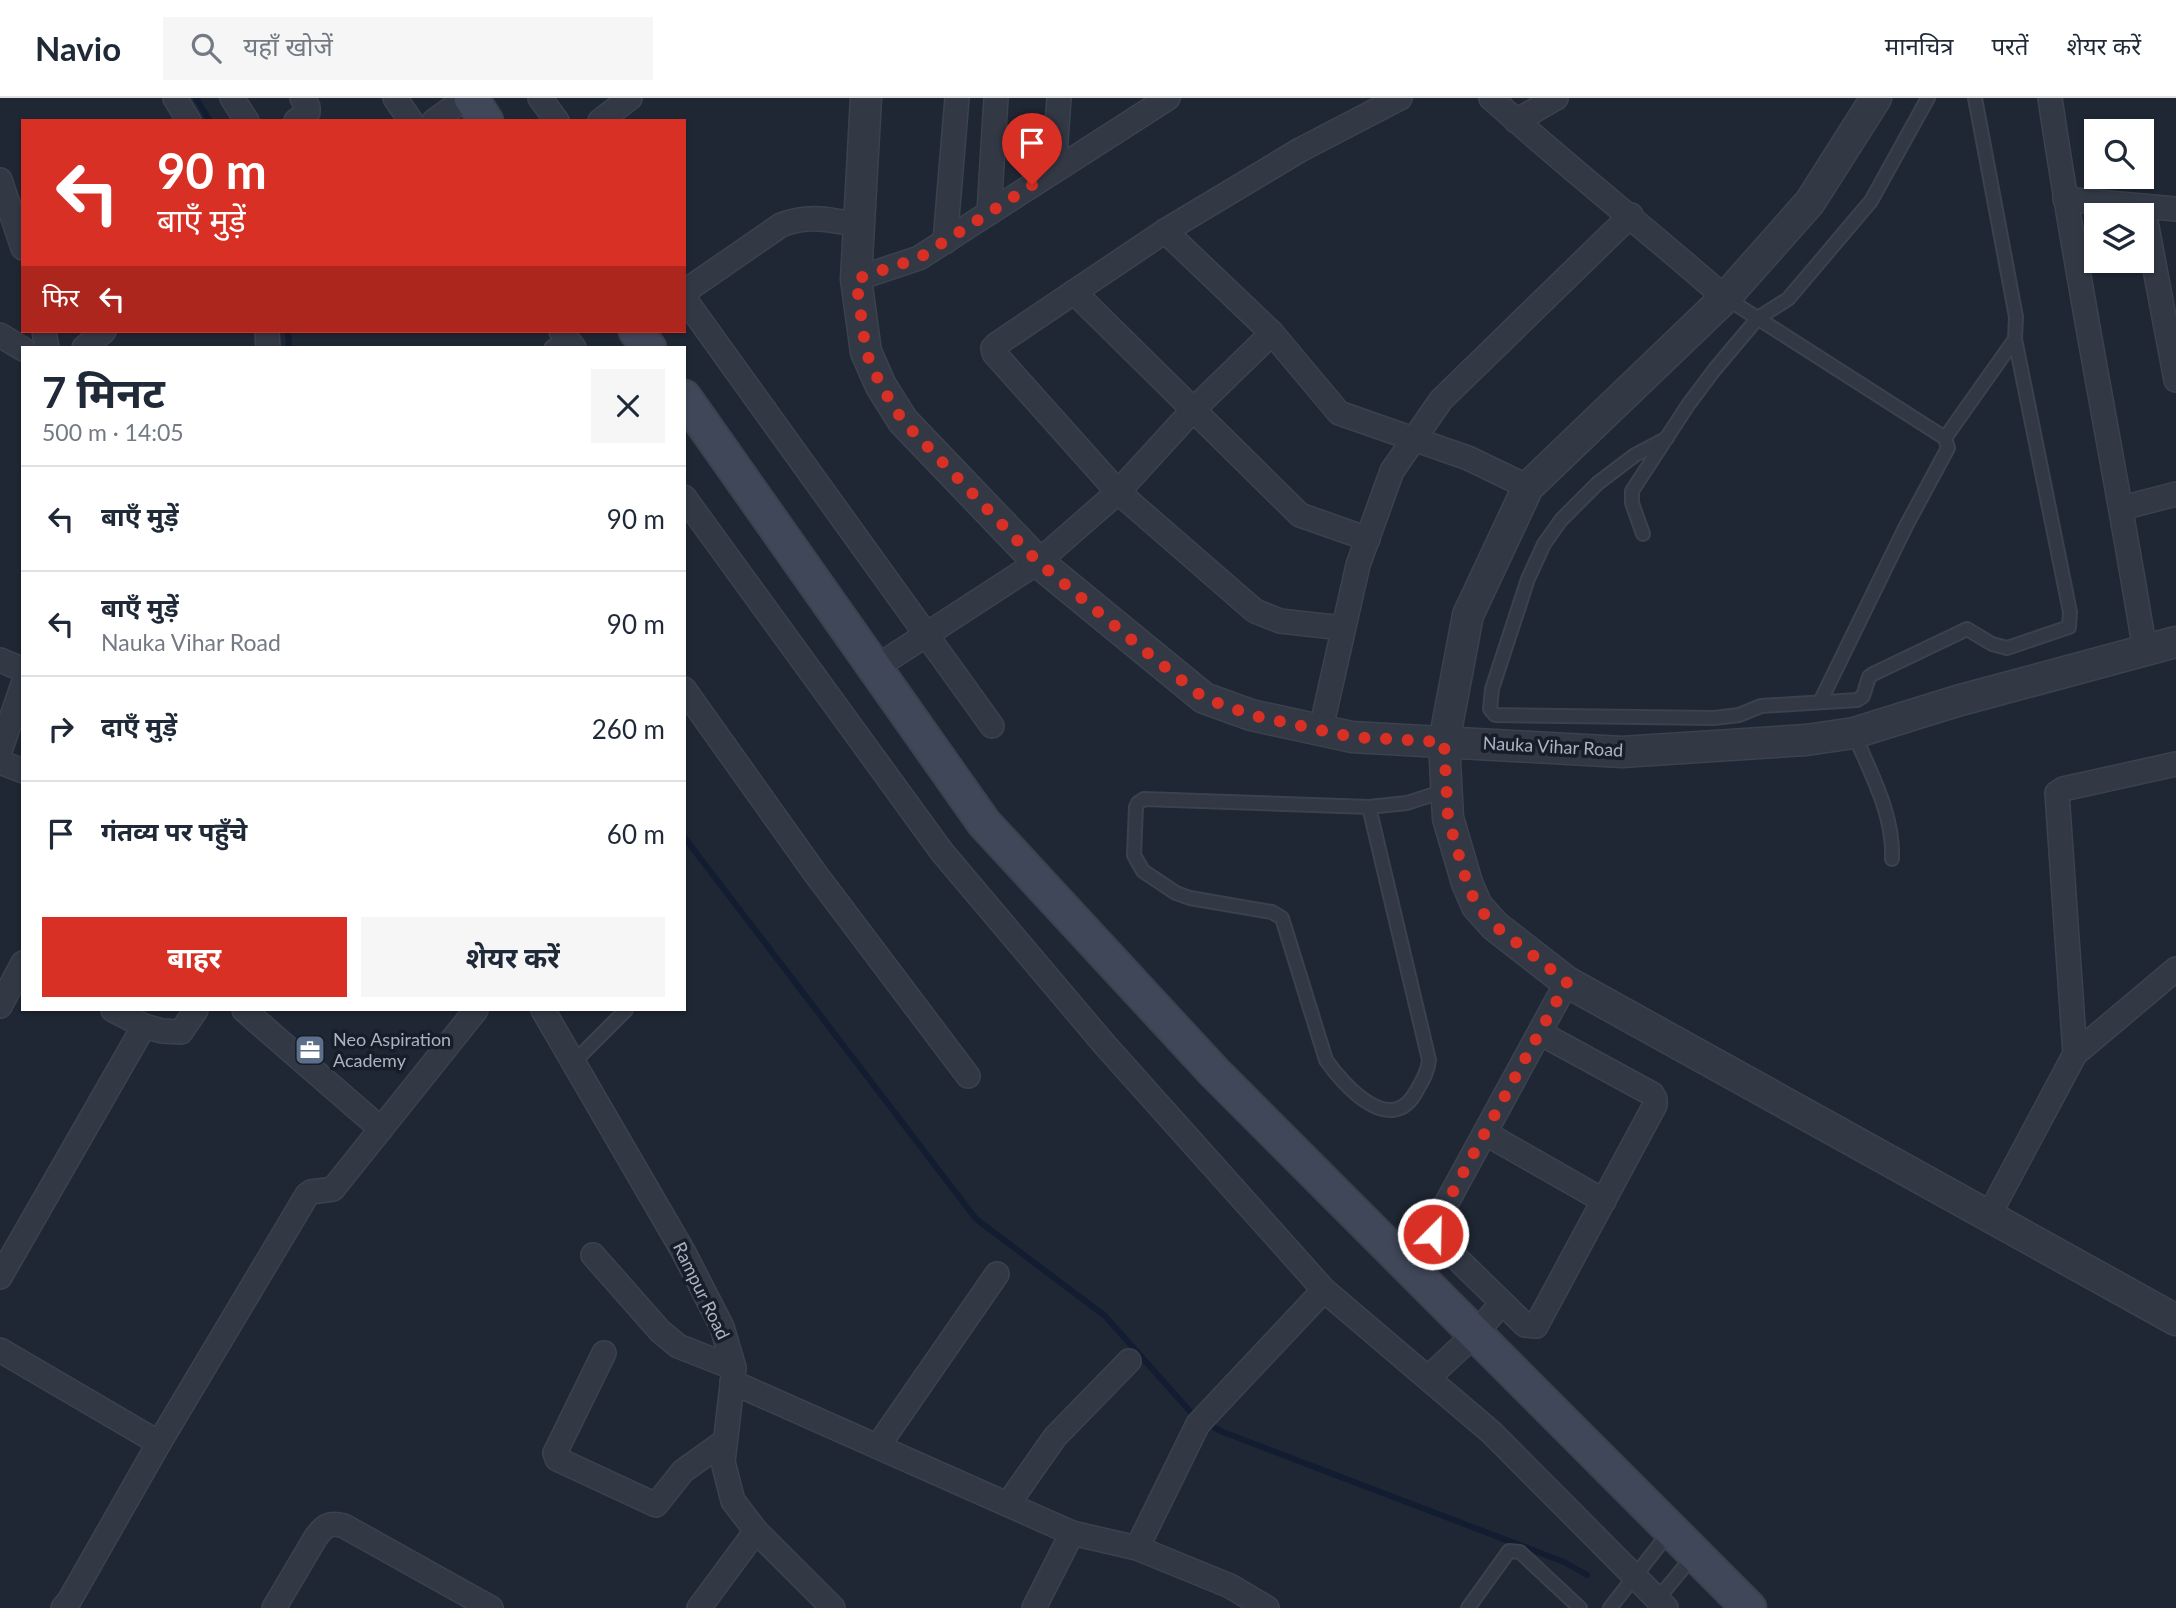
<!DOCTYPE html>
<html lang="hi">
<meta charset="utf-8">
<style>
:root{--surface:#fff;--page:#f6f6f7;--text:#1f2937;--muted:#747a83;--line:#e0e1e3;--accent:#d93025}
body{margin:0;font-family:Lato,"Noto Sans Devanagari",sans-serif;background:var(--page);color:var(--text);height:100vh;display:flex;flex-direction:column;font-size:26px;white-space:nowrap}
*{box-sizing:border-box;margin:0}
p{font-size:23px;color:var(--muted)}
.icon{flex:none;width:38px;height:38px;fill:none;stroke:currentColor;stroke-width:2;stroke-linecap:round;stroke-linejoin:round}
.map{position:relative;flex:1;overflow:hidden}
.drawer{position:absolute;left:21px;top:248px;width:665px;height:665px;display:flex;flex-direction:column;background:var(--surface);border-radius:0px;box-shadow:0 2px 5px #0004}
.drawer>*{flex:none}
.top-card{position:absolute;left:21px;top:21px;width:665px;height:214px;border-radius:0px;box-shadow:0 2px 5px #0004;background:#d93025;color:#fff;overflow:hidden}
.tools{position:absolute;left:2084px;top:21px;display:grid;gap:14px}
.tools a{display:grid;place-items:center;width:70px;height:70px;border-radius:0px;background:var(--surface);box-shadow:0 2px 5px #0004;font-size:35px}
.pin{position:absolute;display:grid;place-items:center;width:60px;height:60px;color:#fff;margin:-72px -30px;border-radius:50% 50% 50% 0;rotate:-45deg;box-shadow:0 0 7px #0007}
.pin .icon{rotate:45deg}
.me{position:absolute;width:77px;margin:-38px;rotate:23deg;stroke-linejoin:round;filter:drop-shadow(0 0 5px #0008)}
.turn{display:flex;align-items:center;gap:24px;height:147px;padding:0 21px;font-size:32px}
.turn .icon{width:91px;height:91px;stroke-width:2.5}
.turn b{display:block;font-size:49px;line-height:60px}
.then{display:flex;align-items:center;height:66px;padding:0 21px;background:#0003;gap:14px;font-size:26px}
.round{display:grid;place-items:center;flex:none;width:74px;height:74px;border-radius:0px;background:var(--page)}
.summary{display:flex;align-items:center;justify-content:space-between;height:119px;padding:0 21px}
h1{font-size:42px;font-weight:700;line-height:52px}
.primary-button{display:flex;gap:14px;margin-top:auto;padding:14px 21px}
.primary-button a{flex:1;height:80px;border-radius:0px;background:var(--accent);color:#fff;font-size:28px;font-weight:700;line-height:80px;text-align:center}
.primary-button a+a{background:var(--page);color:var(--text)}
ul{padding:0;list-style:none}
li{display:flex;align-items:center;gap:21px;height:105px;padding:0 21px;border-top:2px solid var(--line)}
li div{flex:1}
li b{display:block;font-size:26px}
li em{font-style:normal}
header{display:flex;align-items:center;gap:42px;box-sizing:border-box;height:98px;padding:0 35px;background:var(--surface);border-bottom:2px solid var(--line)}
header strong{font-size:33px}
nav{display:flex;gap:38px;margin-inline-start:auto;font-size:24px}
.search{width:490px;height:63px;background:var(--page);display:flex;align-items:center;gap:18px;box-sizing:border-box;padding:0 24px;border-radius:0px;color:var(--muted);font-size:26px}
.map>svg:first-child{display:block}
</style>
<header>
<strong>Navio</strong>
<div class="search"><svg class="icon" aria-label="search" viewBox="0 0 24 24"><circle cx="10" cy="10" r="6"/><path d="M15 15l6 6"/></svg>यहाँ खोजें</div>
<nav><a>मानचित्र</a><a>परतें</a><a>शेयर करें</a></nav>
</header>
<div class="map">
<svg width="2176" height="1510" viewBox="0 0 2176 1510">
<rect width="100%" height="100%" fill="#1f2734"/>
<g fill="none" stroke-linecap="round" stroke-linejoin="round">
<g stroke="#131d31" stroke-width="6">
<path d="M 196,0 L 210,23"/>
<path d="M 288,233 L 289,250"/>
<path d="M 684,739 L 976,1121 L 1105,1218 L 1196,1320"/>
<path d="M 1206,1325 L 1223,1334 L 1564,1464 L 1587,1477"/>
</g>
<g stroke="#3b424e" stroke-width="16">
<g id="service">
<path d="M 1726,200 L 1945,340 L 1948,350 L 1906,428 L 1820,604"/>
<path d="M 551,250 L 565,238"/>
<path d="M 1667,340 L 1635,357 L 1598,385 L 1561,422 L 1544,446 L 1528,481 L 1492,591 L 1490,611 L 1495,617 L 1714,620 L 1739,617 L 1761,608 L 1857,602 L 1863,598 L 1869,579 L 1873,576 L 1967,531 L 1992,546 L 2007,550 L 2069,529 L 2070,514 L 2015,241"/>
<path d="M 1945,340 L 2015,241 L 2016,219 L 1975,0"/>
<path d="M 1643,436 L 1632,405 L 1632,393 L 1688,307 L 1715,271 L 1758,220 L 1788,201 L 1871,103 L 1928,0"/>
<path d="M 1854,636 C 1871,676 1894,717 1892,761"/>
<path d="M 1369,709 L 1429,962 C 1428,973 1423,982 1417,992 C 1392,1041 1344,988 1326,962 L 1282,820 L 1272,814 L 1190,800 L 1176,795 L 1143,773 L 1134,757 L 1136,709 L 1138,705 L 1144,701 L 1369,709 L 1407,705 L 1447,692"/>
<path d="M 574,964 L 626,912"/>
<path d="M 1655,1504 L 1695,1456"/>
<path d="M 1468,1510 L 1509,1453 L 1520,1454 L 1580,1510"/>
<path d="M 1610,1510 L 1671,1432"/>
</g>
</g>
<g stroke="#3b424e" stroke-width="26">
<g id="minor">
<path d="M 175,0 L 189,23"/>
<path d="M 232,0 L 247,23"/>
<path d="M 395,0 L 411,23"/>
<path d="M 540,0 L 557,23"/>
<path d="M 1400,0 L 1300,52 L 1165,133 L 1272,235 L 1339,315 L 1468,360 L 1528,389"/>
<path d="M 1491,0 C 1567,69 1648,132 1725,200"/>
<path d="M 2050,0 C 2077,185 2115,368 2145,553"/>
<path d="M 296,23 L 308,14 L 308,9 L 302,0"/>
<path d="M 434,23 L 466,0"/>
<path d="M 600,23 L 630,0"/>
<path d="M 1516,23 L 1556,0"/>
<path d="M 1054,72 L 1059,0"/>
<path d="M 0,82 L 23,150"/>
<path d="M 2065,101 L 2176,111"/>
<path d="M 2143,108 L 2176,282"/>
<path d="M 989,115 L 996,0"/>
<path d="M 1165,133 L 997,246 L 993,250 L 994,255 L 1118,394 L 1255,513 L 1280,523 L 1343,530"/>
<path d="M 945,144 L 957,0"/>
<path d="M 856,181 L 919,160 L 1168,0"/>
<path d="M 684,194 L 781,127 C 811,116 829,122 860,127"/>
<path d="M 1074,194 L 1300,417 L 1368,441"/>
<path d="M 684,200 L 992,628"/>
<path d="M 44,233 L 47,250"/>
<path d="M 267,233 L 268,250"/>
<path d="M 561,233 L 574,250"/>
<path d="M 0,237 L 23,251"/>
<path d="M 84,250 L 104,233"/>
<path d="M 684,399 L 942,754 L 1105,947 L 1324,1192 L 1491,1334 L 1666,1510"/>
<path d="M 2122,410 L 2176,396"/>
<path d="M 0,562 L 19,570 L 23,574"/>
<path d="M 875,570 L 1038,464 L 1118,394 L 1192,313 L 1272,235"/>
<path d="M 684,591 L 815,775 L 968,978"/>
<path d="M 1325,613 L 1358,467 L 1392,373 L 1441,302 L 1631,117"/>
<path d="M 0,653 L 23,586"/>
<path d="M 0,664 L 23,673"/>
<path d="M 0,908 L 23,865"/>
<path d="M 113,912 L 144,928"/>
<path d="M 244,912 L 381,1031"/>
<path d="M 543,912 L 683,1153 L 722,1229 L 734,1270 L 723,1364 L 733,1403 L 756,1433 L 833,1510"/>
<path d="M 1540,935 L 1652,996 L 1655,1001 L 1655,1007 L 1536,1228 L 1525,1227 L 1437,1141 L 1434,1136 L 1433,1130 L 1567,884"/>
<path d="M 2075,956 L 2057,695 L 2063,691 L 2176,666"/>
<path d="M 1485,1035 L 1604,1103"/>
<path d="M 1989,1117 L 2075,956 L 2176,871"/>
<path d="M 593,1157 L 660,1233 L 678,1248 L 734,1270"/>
<path d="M 0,1179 L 144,928 L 162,933 L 181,934 L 196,912"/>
<path d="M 0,1252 L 159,1345 L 69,1503 L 63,1510"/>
<path d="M 604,1255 L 555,1355 L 557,1361 L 656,1407 L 683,1373 L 725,1343"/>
<path d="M 1428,1280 L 1475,1236 L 1502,1205"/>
<path d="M 732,1284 L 1072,1435 L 1137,1450 L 1230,1488 L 1267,1510"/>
<path d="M 159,1345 L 307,1097 L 311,1094 L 333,1091 L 476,912"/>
<path d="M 878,1348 L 997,1176"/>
<path d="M 1008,1406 L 1055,1339 L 1129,1263"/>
<path d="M 1137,1450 L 1198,1326 L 1324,1192"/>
<path d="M 274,1510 L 316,1439 C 325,1427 330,1424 344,1428 L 491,1510"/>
<path d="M 699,1510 L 756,1433"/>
<path d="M 1034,1510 L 1072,1435"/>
</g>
</g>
<g stroke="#3b424e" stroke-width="33">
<g id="tertiary">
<path d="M 866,0 L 856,181 L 866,254 L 881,288 L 903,323 L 1038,464 L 1204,600 L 1251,617 L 1352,639 L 1622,654 L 1806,642 L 1854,635 L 1957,603 L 2176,544"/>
<path d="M 1876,0 L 1810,104 L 1725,200 L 1528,389 L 1468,517 L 1444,644 L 1448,720 L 1467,785 L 1477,808 L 1495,828 L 1567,884 L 2176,1222"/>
</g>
</g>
<g stroke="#3b424e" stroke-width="37">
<g id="secondary">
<path d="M 471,0 L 486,23"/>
<path d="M 636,233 L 649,250"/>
<path d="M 684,299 L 984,725 L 1215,975 L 1749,1510"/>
</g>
</g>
<use href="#service" stroke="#323945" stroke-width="12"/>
<use href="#minor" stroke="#323945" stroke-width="23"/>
<use href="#tertiary" stroke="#323945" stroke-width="30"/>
<use href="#secondary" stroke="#404758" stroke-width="33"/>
</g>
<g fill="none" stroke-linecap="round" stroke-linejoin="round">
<path stroke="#d93025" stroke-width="12" stroke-dasharray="0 21.6" d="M 1032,87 L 919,160 L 856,181 L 866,254 L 881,288 L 903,323 L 1038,464 L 1150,557 L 1204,600 L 1251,617 L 1352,639 L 1444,644 L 1448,720 L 1467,785 L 1477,808 L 1495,828 L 1567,884 L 1433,1130 L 1433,1136"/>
</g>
<defs>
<g id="office-square" transform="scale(1.575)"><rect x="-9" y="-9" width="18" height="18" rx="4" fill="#5c6f8a" stroke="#181e29"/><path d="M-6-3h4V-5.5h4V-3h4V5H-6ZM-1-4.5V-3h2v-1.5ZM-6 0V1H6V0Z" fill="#fff"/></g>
</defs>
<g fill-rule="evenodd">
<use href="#office-square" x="310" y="952"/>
</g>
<g text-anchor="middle" stroke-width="7" stroke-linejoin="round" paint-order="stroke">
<g font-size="18" fill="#abb3c2" stroke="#181e29">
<text transform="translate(1553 649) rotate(3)" y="6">Nauka Vihar Road</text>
<text transform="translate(701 1193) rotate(64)" y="6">Rampur Road</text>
</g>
<g font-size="18" fill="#abb3c2" stroke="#181e29" text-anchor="start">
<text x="333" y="948">Neo Aspiration<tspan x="333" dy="21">Academy</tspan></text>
</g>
</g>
</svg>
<div class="tools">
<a><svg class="icon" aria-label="search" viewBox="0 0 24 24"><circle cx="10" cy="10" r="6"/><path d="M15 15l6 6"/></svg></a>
<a><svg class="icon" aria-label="layers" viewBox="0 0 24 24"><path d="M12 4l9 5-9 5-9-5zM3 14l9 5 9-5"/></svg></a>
</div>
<div class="pin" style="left:1032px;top:87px;background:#d93025"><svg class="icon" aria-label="arrive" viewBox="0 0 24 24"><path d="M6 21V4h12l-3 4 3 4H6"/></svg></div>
<svg class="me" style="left:1433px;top:1136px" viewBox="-20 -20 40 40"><circle r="17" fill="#d93025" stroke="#fff" stroke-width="3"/><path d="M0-11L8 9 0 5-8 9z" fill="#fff"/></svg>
<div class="top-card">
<div class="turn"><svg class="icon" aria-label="left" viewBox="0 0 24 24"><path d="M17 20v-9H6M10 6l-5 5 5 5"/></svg><div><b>90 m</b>बाएँ मुड़ें</div></div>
<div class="then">फिर<svg class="icon" aria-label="left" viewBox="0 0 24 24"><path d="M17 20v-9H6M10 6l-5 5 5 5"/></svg></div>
</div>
<section class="drawer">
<div class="summary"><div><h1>7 मिनट</h1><p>500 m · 14:05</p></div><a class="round"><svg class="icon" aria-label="close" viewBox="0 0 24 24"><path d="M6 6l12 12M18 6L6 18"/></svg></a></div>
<ul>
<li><svg class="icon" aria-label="left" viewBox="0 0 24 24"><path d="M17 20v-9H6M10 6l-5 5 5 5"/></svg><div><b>बाएँ मुड़ें</b></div><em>90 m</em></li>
<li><svg class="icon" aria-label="left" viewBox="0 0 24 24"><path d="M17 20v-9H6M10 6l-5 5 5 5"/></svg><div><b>बाएँ मुड़ें</b><p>Nauka Vihar Road</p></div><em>90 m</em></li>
<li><svg class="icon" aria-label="right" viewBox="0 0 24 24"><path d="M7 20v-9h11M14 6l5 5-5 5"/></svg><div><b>दाएँ मुड़ें</b></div><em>260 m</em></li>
<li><svg class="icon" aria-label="arrive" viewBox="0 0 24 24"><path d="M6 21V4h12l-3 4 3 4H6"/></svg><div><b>गंतव्य पर पहुँचे</b></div><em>60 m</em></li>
</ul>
<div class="primary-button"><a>बाहर</a><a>शेयर करें</a></div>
</section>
</div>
